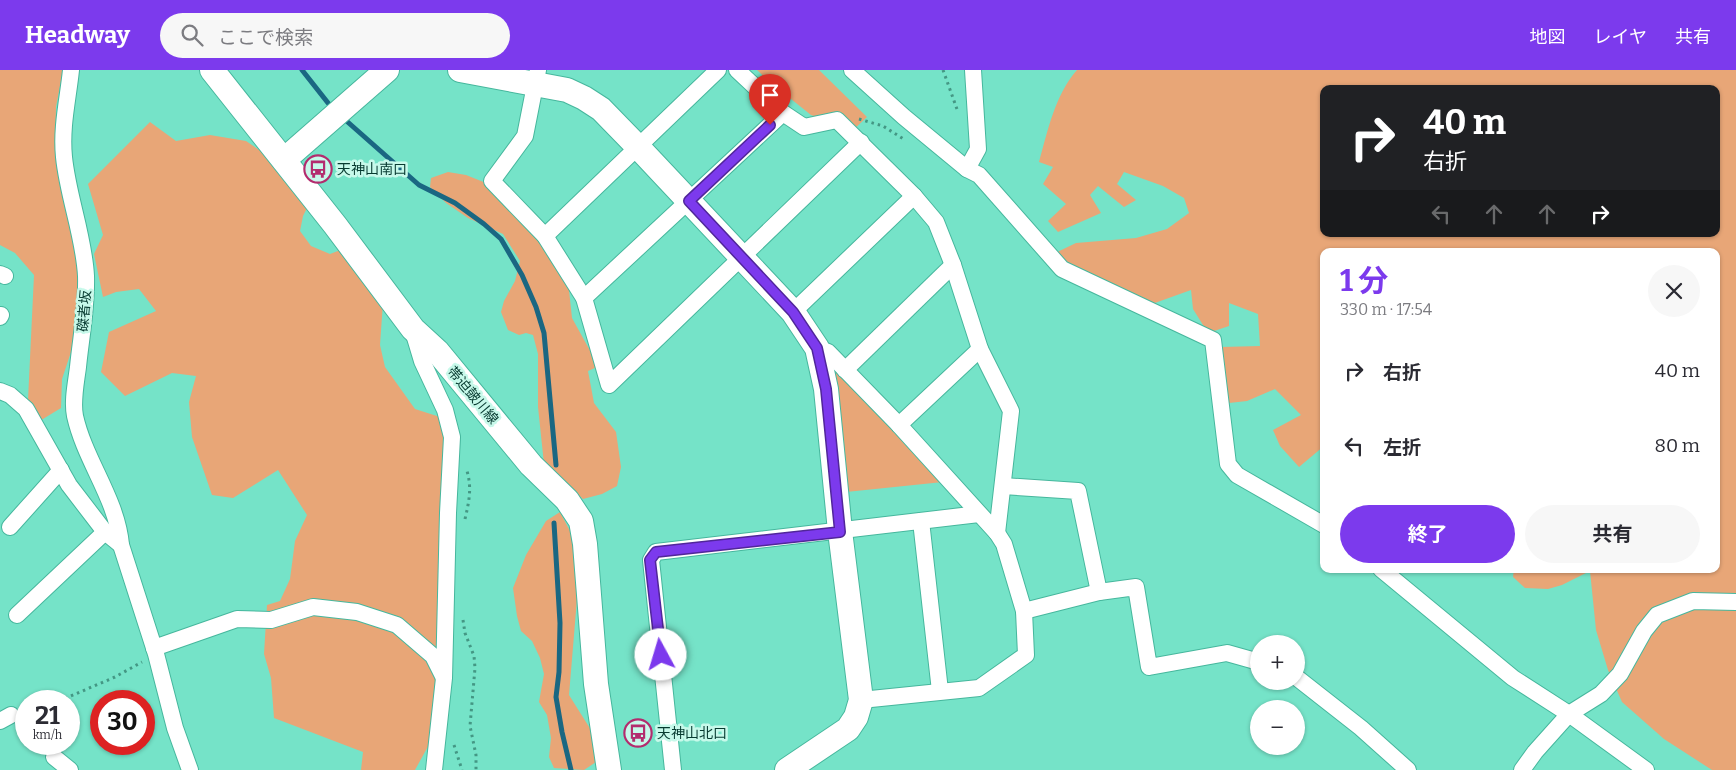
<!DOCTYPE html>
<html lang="ja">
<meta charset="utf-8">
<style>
:root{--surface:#fff;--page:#f7f7f7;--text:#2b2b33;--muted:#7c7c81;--accent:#7c3aed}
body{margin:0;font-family:Bitter,"Noto Sans JP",serif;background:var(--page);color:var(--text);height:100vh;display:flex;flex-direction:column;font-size:19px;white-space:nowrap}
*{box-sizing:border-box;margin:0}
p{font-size:16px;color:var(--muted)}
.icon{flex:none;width:28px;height:28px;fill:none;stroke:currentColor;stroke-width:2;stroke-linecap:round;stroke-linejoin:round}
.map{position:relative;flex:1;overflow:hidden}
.drawer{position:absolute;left:1320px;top:178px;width:400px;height:325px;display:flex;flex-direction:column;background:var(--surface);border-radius:10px;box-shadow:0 1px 4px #0004}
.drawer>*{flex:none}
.banner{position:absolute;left:1320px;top:15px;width:400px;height:152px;border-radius:10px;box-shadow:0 1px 4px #0004;background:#202124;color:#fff;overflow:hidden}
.controls{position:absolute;left:1250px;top:565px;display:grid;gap:10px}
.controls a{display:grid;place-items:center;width:55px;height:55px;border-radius:50%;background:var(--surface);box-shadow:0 1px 4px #0004;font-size:25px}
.speed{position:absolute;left:15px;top:620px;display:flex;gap:10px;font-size:25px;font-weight:700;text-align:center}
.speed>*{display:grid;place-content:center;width:65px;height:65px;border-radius:50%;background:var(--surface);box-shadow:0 1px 4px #0004;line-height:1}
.speed small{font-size:12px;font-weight:400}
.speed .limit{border:8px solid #d22;background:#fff;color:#111}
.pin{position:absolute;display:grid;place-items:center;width:42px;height:42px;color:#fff;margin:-51px -21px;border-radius:50% 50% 50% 0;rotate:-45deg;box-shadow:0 0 5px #0007}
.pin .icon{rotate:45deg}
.me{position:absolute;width:55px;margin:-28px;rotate:354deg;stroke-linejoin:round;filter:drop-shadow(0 0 4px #0008)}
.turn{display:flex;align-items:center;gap:18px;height:105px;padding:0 20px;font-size:22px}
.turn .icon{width:65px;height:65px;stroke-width:2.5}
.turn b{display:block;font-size:35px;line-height:42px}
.lanes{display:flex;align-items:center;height:48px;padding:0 20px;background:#0003;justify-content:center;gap:25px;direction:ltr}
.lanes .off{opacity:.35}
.round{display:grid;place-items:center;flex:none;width:52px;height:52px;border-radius:26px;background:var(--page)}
.overview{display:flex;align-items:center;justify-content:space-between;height:85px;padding:0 20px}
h1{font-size:30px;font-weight:700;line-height:38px;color:var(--accent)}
.button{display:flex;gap:10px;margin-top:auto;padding:10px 20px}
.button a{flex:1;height:58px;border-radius:30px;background:var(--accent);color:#fff;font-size:20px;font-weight:700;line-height:58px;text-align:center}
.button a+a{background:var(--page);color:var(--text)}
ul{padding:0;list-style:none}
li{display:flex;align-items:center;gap:15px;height:75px;padding:0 20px}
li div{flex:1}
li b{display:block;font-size:19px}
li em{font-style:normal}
header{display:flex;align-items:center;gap:30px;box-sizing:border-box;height:70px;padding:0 25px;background:var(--accent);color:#fff}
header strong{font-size:24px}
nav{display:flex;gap:28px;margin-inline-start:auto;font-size:18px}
.search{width:350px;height:45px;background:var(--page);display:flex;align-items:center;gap:12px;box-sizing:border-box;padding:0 18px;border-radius:28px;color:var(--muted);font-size:19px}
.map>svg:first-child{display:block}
</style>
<header>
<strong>Headway</strong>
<div class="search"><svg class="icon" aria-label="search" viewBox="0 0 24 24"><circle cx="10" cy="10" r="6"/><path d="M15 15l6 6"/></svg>ここで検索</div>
<nav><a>地図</a><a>レイヤ</a><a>共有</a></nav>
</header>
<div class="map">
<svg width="1736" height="700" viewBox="0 0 1736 700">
<rect width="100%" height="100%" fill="#75e3c8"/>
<g fill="#e8a677" fill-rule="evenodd">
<path d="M 0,0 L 63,0 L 56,37 L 55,81 L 79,201 L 77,264 L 62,309 L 61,338 L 38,352 L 28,330 L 34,205 L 15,183 L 0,175 Z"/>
<path d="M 757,0 L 819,0 L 867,47 L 852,61 L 835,53 L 811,45 L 771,13 Z"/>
<path d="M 1077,0 L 1736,0 L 1736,700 L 1712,700 L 1664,669 L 1622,632 L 1608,600 L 1596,560 L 1590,501 L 1562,515 L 1548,519 L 1525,518 L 1513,507 L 1514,499 L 1716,499 L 1716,181 L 1324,181 L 1324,376 L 1299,397 L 1280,376 L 1273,360 L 1301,345 L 1275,319 L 1247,331 L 1229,333 L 1221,277 L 1260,276 L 1258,244 L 1229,233 L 1229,256 L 1208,263 L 1193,239 L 1191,220 L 1152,234 L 1051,185 L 1076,173 L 1136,168 L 1167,159 L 1189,143 L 1184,128 L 1163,116 L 1124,102 L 1117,114 L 1136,130 L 1124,137 L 1098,116 L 1090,125 L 1101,143 L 1058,162 L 1048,151 L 1066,134 L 1043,114 L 1053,97 L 1039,92 C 1048,60 1055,25 1077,0 ZM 1324,19 L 1716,19 L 1716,164 L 1324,164 Z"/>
<path d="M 150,52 L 176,71 L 210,65 L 246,71 L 274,90 L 308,136 L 303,146 L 300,161 L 311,176 L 330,184 L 343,179 L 383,232 L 380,275 L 385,297 L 415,339 L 440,347 L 446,367 L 438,608 L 431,671 L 415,700 L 361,700 L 363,682 L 274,648 L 271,608 L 264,584 L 267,535 L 280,531 L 290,509 L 295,471 L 307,445 L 278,400 L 233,428 L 212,425 L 192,367 L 189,332 L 196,306 L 172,303 L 125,326 L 101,302 L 109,262 L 156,241 L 139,219 L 116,222 L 103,227 L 94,184 L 103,165 L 88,114 Z"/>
<path d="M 448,102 L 466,105 L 486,113 L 542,168 L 568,211 L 572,248 L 593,286 L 597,297 L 588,301 L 594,333 L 616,362 L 621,397 L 617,416 L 602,424 L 583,429 L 544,394 L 538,337 L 538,284 L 533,265 L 526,263 L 519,265 L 508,260 L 501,242 L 504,231 L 515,211 L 520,191 L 503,164 L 468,148 L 446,133 L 430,117 L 431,108 Z"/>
<path d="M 838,299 L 943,412 L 846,422 L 833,301 Z"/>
<path d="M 560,442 L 570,461 L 576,491 L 577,529 L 569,625 L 591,660 L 596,692 L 584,700 L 554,698 L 549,687 L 551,668 L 547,645 L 539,632 L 544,604 L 540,588 L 532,571 L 521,561 L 517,546 L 513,518 L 526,485 L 546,451 Z"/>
</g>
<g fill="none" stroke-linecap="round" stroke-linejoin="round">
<g stroke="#1a6782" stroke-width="5">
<path d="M 302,0 L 332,38"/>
<path d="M 342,47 L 419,115 L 455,133 L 484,154 L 501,169 L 522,205 L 536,237 L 544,263 L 556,395"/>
<path d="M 554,453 L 560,553 L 559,602 L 556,627 L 562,662 L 571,700"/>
</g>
<g stroke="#46b79d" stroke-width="18">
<g id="street">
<path d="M 71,0 C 68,29 61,57 64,87 C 68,127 84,166 86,206 C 87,237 81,267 78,297 C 76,313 72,331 75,346 C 85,391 117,429 121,475 L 156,584 L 175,658 L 190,700"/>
<path d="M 538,0 L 525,66 L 492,111 L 545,166 L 584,228 L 609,315 L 861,72"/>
<path d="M 737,0 L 783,43 L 804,57 L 837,50 L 914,126 L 936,152 L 953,195 L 980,279 L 1011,341 L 997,463"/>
<path d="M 852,0 L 904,47 L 967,99 L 979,105 L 1062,199 L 1213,270 L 1228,394 L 1237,405 L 1324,455"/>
<path d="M 967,99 L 978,79 L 973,0"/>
<path d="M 545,166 L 718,0"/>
<path d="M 0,204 L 5,206"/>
<path d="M 584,228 L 783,43"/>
<path d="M 793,242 L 914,126"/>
<path d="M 0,247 L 1,245"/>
<path d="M 413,261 L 422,291 L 445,340 L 452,367 L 448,443 L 444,608 L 434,700"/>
<path d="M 817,278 L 828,282 L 899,355 L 997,463 L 1004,474 L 1024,541 L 1026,585 L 979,618 L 861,630"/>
<path d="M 845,300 L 953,195"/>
<path d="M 0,321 L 10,325 L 26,339 L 69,415 L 105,462 L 121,475"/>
<path d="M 899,355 L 980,279"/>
<path d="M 1003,416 L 1078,421 L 1099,522"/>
<path d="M 921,451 L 940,621"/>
<path d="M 10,457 L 61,400"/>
<path d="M 1381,499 L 1513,608 L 1569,644 L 1646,700"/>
<path d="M 1024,541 L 1099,522 L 1136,517 L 1149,597 L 1227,583 L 1259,592"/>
<path d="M 17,545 L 105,462"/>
<path d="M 154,578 L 237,549 L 271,550 L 313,537 L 357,542 L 397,555 L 433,586 L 443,606"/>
<path d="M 1296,607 L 1361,658 L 1408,700"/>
<path d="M 0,651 L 11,645"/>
<path d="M 54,687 L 70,700"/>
<path d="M 673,700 L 651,490 L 656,482 L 979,444"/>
<path d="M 1522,700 L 1535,682 L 1569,644 L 1601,624 L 1620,604 L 1644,561 L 1657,545 L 1693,531 L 1736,532"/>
</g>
</g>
<g stroke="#46b79d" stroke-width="26">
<g id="secondary">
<path d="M 212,0 L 335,155 L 413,259 L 437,281 L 531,395 L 567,430 L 581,451 L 585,474 L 596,614 L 609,700"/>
<path d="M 460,0 L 567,20 L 584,28 L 601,39 L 638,77 L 793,242 L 817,278 L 826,319 L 840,461 L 861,630 L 856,647 L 848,659 L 787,700"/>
<path d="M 284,90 L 387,0"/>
</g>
</g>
<g stroke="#449784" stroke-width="3" stroke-dasharray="2.5 4" stroke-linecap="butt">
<path d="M 943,0 L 958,42"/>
<path d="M 859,49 L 883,56 L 905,70"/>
<path d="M 465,449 C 469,432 472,418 467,401"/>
<path d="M 463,550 L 465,563 L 474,586 L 475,598 L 470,656 L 476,685 L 476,700"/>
<path d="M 59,631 L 115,607 L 142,592"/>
<path d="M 454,675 L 462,700"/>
</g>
<use href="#street" stroke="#fff" stroke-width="16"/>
<use href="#secondary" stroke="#fff" stroke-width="24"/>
</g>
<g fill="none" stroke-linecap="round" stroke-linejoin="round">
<g stroke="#51269a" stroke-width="12">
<path id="route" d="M 661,585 L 650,490 L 656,482 L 840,462 L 826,319 L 817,278 L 793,242 L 689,131 L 770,55"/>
</g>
<use href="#route" stroke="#7c3aed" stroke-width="9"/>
</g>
<defs>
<g id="bus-ring" transform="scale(1.4375)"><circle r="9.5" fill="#c7f9ea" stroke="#b32c6e" stroke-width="1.5"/><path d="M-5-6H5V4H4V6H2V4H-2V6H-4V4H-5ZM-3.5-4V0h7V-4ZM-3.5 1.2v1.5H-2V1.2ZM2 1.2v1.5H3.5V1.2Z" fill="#b32c6e"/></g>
</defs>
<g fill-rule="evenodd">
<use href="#bus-ring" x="318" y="99"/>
<use href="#bus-ring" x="638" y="663"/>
</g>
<g text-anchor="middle" stroke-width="5" stroke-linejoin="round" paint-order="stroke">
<g font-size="14" fill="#073a30" stroke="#c7f9ea" text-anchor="start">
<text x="337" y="104">天神山南口</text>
<text x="657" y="668">天神山北口</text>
</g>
<g font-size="14" fill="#073a30" stroke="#c7f9ea">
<text transform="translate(84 241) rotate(-85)" y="5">磔者坂</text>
<text transform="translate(473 325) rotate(50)" y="5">帯迫皷川線</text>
</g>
</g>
</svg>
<div class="controls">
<a>+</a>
<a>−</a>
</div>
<div class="speed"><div>21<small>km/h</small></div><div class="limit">30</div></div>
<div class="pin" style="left:770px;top:55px;background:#d93025"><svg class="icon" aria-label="arrive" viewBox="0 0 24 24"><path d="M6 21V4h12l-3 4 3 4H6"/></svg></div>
<svg class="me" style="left:661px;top:585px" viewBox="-20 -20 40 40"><circle r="19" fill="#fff"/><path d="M0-13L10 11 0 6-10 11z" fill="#7c3aed"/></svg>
<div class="banner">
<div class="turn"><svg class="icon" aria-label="right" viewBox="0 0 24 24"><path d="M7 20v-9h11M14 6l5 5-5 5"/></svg><div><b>40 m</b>右折</div></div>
<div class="lanes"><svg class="icon off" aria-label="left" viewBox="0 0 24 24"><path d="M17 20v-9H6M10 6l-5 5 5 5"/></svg><svg class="icon off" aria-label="ahead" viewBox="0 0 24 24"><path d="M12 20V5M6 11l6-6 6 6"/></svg><svg class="icon off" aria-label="ahead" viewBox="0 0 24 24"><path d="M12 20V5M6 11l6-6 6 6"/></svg><svg class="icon" aria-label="right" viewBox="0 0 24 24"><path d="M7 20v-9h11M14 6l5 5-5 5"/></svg></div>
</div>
<section class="drawer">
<div class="overview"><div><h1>1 分</h1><p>330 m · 17:54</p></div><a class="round"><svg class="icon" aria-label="close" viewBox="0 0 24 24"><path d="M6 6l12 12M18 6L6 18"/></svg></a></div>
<ul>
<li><svg class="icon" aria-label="right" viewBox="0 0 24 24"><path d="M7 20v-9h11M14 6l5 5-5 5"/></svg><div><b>右折</b></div><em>40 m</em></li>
<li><svg class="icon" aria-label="left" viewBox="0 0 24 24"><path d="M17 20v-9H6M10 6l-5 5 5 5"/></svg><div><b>左折</b></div><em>80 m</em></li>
</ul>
<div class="button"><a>終了</a><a>共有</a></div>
</section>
</div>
